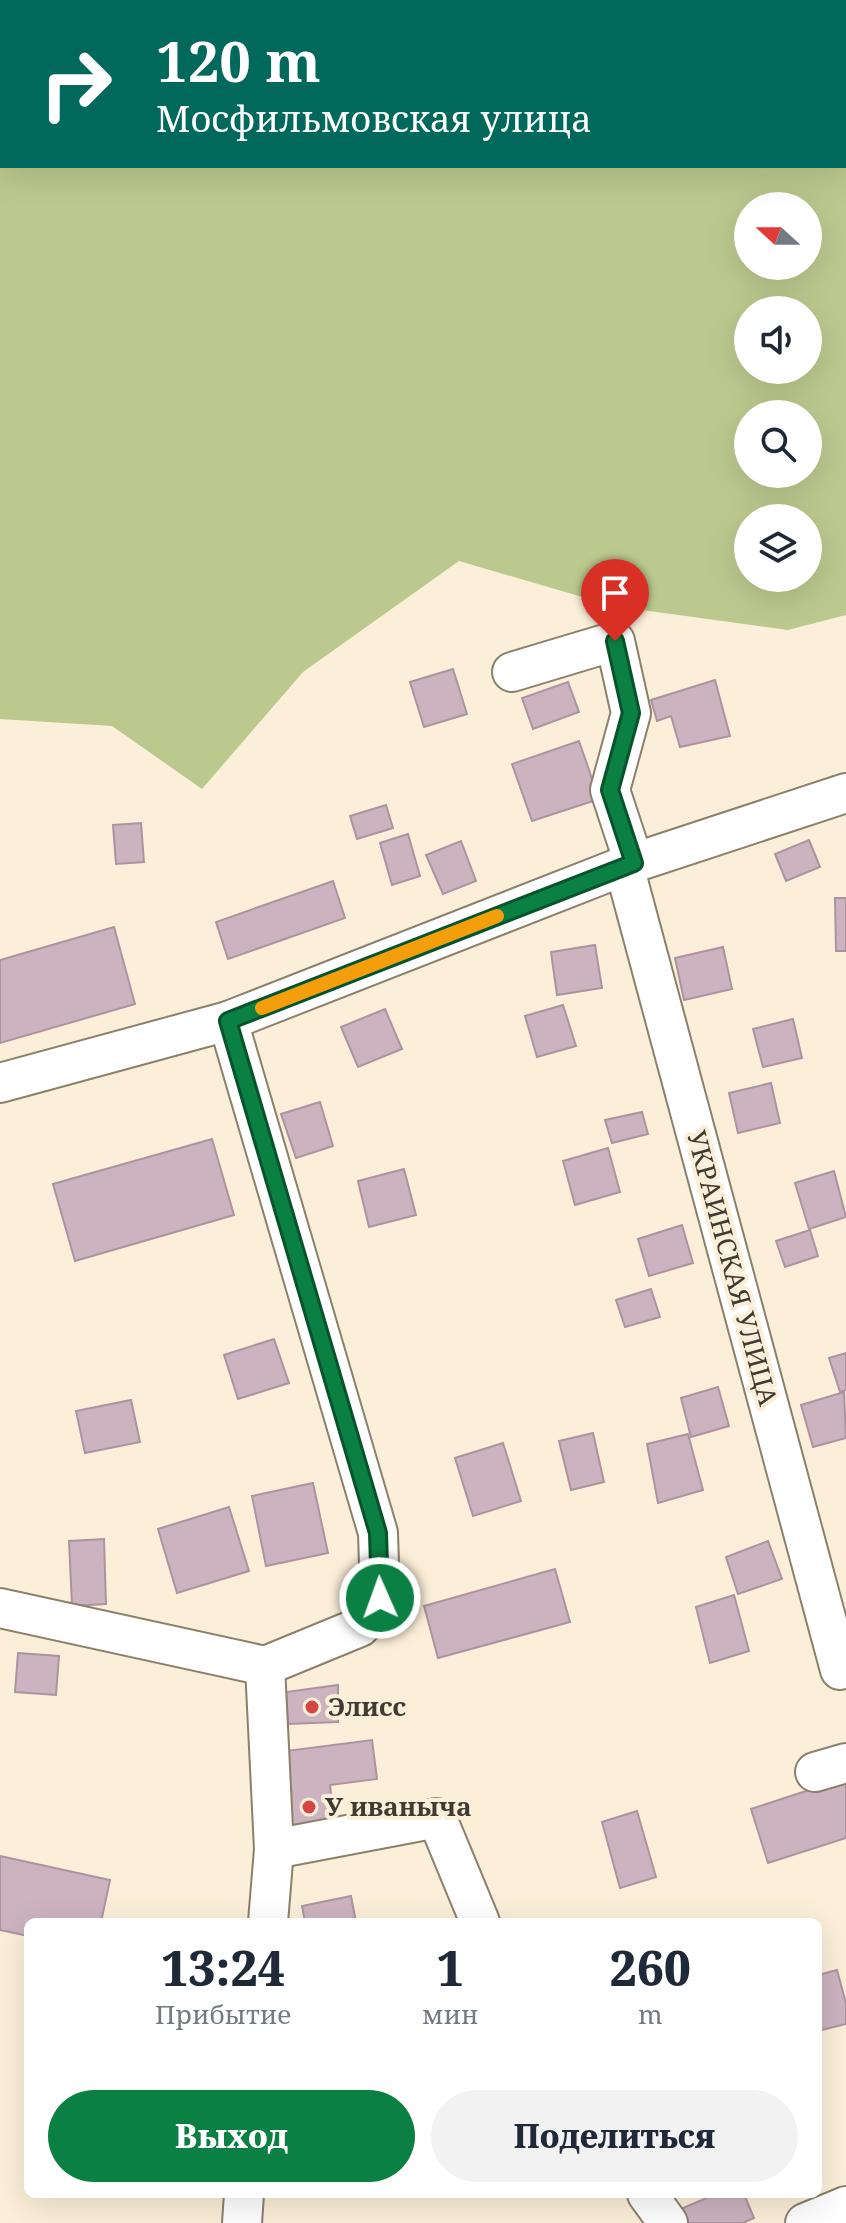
<!DOCTYPE html>
<html lang="ru">
<meta charset="utf-8">
<style>
:root{--surface:#fff;--page:#f2f2f3;--text:#1f2937;--muted:#747a83;--accent:#0b8043}
body{margin:0;font-family:"Noto Serif",serif;background:var(--page);color:var(--text);height:100vh;display:flex;flex-direction:column;font-size:30px;white-space:nowrap}
*{box-sizing:border-box;margin:0}
p{font-size:26px;color:var(--muted)}
.icon{flex:none;width:44px;height:44px;fill:none;stroke:currentColor;stroke-width:2;stroke-linecap:round;stroke-linejoin:round}
.map{position:relative;flex:1;overflow:hidden}
.drawer{position:absolute;left:24px;top:1918px;width:798px;height:280px;display:flex;flex-direction:column;background:var(--surface);border-radius:12px;box-shadow:0 8px 32px #0002}
.drawer>*{flex:none}
.banner{position:absolute;left:0px;top:0px;width:846px;height:168px;box-shadow:0 8px 32px #0002;background:#00695c;color:#fff;overflow:hidden}
.needle{width:52px;rotate:291deg}
.buttons{position:absolute;left:734px;top:192px;display:grid;gap:16px}
.buttons a{display:grid;place-items:center;width:88px;height:88px;border-radius:50%;background:var(--surface);box-shadow:0 8px 32px #0002;font-size:40px}
.pin{position:absolute;display:grid;place-items:center;width:68px;height:68px;color:#fff;margin:-82px -34px;border-radius:50% 50% 50% 0;rotate:-45deg;box-shadow:0 0 8px #0007}
.pin .icon{rotate:45deg}
.me{position:absolute;width:88px;margin:-44px;rotate:358deg;stroke-linejoin:round;filter:drop-shadow(0 0 6px #0008)}
.turn{display:flex;align-items:center;gap:28px;height:168px;padding:0 24px;font-size:36px}
.turn .icon{width:104px;height:104px;stroke-width:2.5}
.turn b{display:block;font-size:56px;line-height:68px}
.eta{display:flex;justify-content:space-evenly;align-items:center;height:136px;text-align:center}
.eta b{font-size:48px;font-weight:800;line-height:56px}
.cta{display:flex;gap:16px;margin-top:auto;padding:16px 24px}
.cta a{flex:1;height:92px;border-radius:48px;background:var(--accent);color:#fff;font-size:32px;font-weight:800;line-height:92px;text-align:center}
.cta a+a{background:var(--page);color:var(--text)}
.map>svg:first-child{display:block}
</style>
<div class="map">
<svg width="846" height="2223" viewBox="0 0 846 2223">
<rect width="100%" height="100%" fill="#fcefd9"/>
<path fill="#bcc98e" fill-rule="evenodd" d="M 0,0 L 846,0 L 846,615 L 788,630 L 613,606 L 459,561 L 303,672 L 202,789 L 112,726 L 0,719 ZM 2,2 L 844,2 L 844,166 L 2,166 ZM 748,206 L 808,206 L 808,266 L 748,266 ZM 748,310 L 808,310 L 808,370 L 748,370 ZM 748,414 L 808,414 L 808,474 L 748,474 ZM 748,518 L 808,518 L 808,578 L 748,578 Z"/>
<g fill="#ccb3bf" stroke="#ab949f" stroke-width="2">
<path d="M 453,669 L 467,714 L 424,727 L 410,682 Z"/>
<path d="M 715,680 L 730,736 L 680,747 L 671,716 L 657,721 L 651,700 Z"/>
<path d="M 568,682 L 579,712 L 533,729 L 522,698 Z"/>
<path d="M 579,741 L 599,799 L 532,821 L 512,764 Z"/>
<path d="M 386,805 L 393,828 L 357,839 L 350,816 Z"/>
<path d="M 141,823 L 144,862 L 116,864 L 113,825 Z"/>
<path d="M 408,834 L 420,876 L 392,885 L 380,843 Z"/>
<path d="M 809,840 L 820,867 L 786,881 L 775,854 Z"/>
<path d="M 461,841 L 476,881 L 443,894 L 426,855 Z"/>
<path d="M 333,881 L 345,918 L 228,959 L 216,922 Z"/>
<path d="M 835,898 L 846,898 L 846,951 L 836,951 Z"/>
<path d="M 114,927 L 135,1004 L 0,1043 L 0,960 Z"/>
<path d="M 595,945 L 602,988 L 557,995 L 551,952 Z"/>
<path d="M 723,947 L 732,989 L 684,1000 L 675,958 Z"/>
<path d="M 563,1005 L 576,1046 L 537,1057 L 525,1016 Z"/>
<path d="M 385,1009 L 402,1049 L 358,1067 L 341,1027 Z"/>
<path d="M 793,1019 L 802,1058 L 763,1067 L 753,1029 Z"/>
<path d="M 771,1083 L 780,1123 L 738,1133 L 729,1093 Z"/>
<path d="M 320,1102 L 333,1146 L 296,1158 L 281,1114 Z"/>
<path d="M 642,1112 L 648,1134 L 612,1143 L 605,1120 Z"/>
<path d="M 212,1139 L 234,1215 L 75,1261 L 53,1184 Z"/>
<path d="M 608,1148 L 620,1192 L 575,1205 L 563,1161 Z"/>
<path d="M 404,1169 L 416,1215 L 369,1227 L 358,1181 Z"/>
<path d="M 834,1171 L 846,1217 L 809,1229 L 795,1183 Z"/>
<path d="M 682,1225 L 693,1263 L 649,1276 L 638,1239 Z"/>
<path d="M 810,1230 L 818,1256 L 785,1267 L 776,1241 Z"/>
<path d="M 651,1289 L 660,1317 L 625,1327 L 616,1300 Z"/>
<path d="M 274,1339 L 289,1383 L 238,1399 L 224,1355 Z"/>
<path d="M 846,1353 L 846,1390 L 840,1392 L 829,1358 Z"/>
<path d="M 718,1387 L 729,1426 L 691,1437 L 681,1398 Z"/>
<path d="M 844,1392 L 846,1438 L 813,1447 L 801,1405 Z"/>
<path d="M 131,1400 L 140,1442 L 85,1453 L 76,1411 Z"/>
<path d="M 593,1433 L 604,1482 L 571,1490 L 559,1441 Z"/>
<path d="M 688,1434 L 703,1490 L 658,1503 L 647,1444 Z"/>
<path d="M 503,1443 L 521,1501 L 473,1516 L 455,1458 Z"/>
<path d="M 313,1483 L 328,1553 L 266,1566 L 252,1496 Z"/>
<path d="M 229,1507 L 249,1571 L 177,1593 L 158,1529 Z"/>
<path d="M 104,1539 L 106,1604 L 72,1606 L 69,1541 Z"/>
<path d="M 768,1541 L 782,1579 L 738,1594 L 726,1557 Z"/>
<path d="M 555,1569 L 570,1622 L 438,1658 L 424,1606 Z"/>
<path d="M 734,1595 L 749,1651 L 710,1663 L 696,1607 Z"/>
<path d="M 18,1653 L 59,1656 L 56,1695 L 15,1692 Z"/>
<path d="M 338,1685 L 338,1722 L 288,1724 L 286,1692 Z"/>
<path d="M 372,1740 L 377,1779 L 330,1785 L 335,1829 L 288,1835 L 278,1752 Z"/>
<path d="M 846,1778 L 846,1838 L 768,1863 L 751,1809 Z"/>
<path d="M 637,1811 L 656,1877 L 620,1888 L 602,1822 Z"/>
<path d="M 0,1856 L 110,1880 L 101,1922 L 28,1922 L 28,1936 L 0,1930 Z"/>
<path d="M 351,1896 L 356,1922 L 305,1922 L 302,1906 Z"/>
<path d="M 837,1970 L 846,2003 L 846,2024 L 818,2031 L 818,1975 Z"/>
<path d="M 716,2194 L 744,2194 L 754,2218 L 743,2223 L 681,2223 L 676,2211 Z"/>
</g>
<g fill="none" stroke-linecap="round" stroke-linejoin="round">
<g stroke="#8b806b" stroke-width="42">
<g id="minor">
<path d="M 512,672 L 615,641 L 631,713 L 610,790 L 634,863"/>
<path d="M 624,866 L 840,1670"/>
<path d="M 228,1021 L 378,1533 L 380,1598 L 360,1627 L 265,1666"/>
<path d="M 0,1083 L 228,1021 L 624,866 L 846,793"/>
<path d="M 0,1608 L 265,1666"/>
<path d="M 265,1666 L 274,1849 L 268,1922"/>
<path d="M 815,1772 L 846,1763"/>
<path d="M 274,1849 L 437,1818 L 480,1922"/>
<path d="M 647,2194 L 668,2223"/>
<path d="M 242,2223 L 244,2194"/>
<path d="M 805,2223 L 846,2206"/>
</g>
</g>
<use href="#minor" stroke="#fff" stroke-width="38"/>
</g>
<g fill="none" stroke-linecap="round" stroke-linejoin="round">
<g stroke="#07532c" stroke-width="20">
<path id="route" d="M 380,1598 L 378,1533 L 228,1021 L 634,863 L 610,790 L 631,713 L 615,641"/>
</g>
<use href="#route" stroke="#0b8043" stroke-width="14"/>
<path stroke="#f59e0b" stroke-width="14" d="M 262,1008 L 497,916"/>
</g>
<g fill="#d44546" stroke="#fcefd9" stroke-width="3">
<circle cx="312" cy="1707" r="8"/>
<circle cx="309" cy="1807" r="8"/>
</g>
<g text-anchor="middle" stroke-width="8" stroke-linejoin="round" paint-order="stroke">
<g font-size="26" fill="#403b32" stroke="#fcefd9">
<text transform="translate(732 1268) rotate(75)" y="9">УКРАИНСКАЯ УЛИЦА</text>
</g>
<g font-size="26" font-weight="bold" fill="#403b32" stroke="#fcefd9" text-anchor="start">
<text x="328" y="1716">Элисс</text>
<text x="325" y="1816">У иваныча</text>
</g>
</g>
</svg>
<div class="buttons">
<a><svg class="needle" viewBox="-14 -14 28 28"><path d="M0-13l5 13h-10z" fill="#e53935"/><path d="M0 13l5-13h-10z" fill="#747a83"/></svg></a>
<a><svg class="icon" aria-label="sound" viewBox="0 0 24 24"><path d="M4 9h4l5-4v14l-5-4H4zM17 9q2 3 0 6"/></svg></a>
<a><svg class="icon" aria-label="search" viewBox="0 0 24 24"><circle cx="10" cy="10" r="6"/><path d="M15 15l6 6"/></svg></a>
<a><svg class="icon" aria-label="layers" viewBox="0 0 24 24"><path d="M12 4l9 5-9 5-9-5zM3 14l9 5 9-5"/></svg></a>
</div>
<div class="pin" style="left:615px;top:641px;background:#d93025"><svg class="icon" aria-label="arrive" viewBox="0 0 24 24"><path d="M6 21V4h12l-3 4 3 4H6"/></svg></div>
<svg class="me" style="left:380px;top:1598px" viewBox="-20 -20 40 40"><circle r="17" fill="#0b8043" stroke="#fff" stroke-width="3"/><path d="M0-11L8 9 0 5-8 9z" fill="#fff"/></svg>
<div class="banner">
<div class="turn"><svg class="icon" aria-label="right" viewBox="0 0 24 24"><path d="M7 20v-9h11M14 6l5 5-5 5"/></svg><div><b>120 m</b>Мосфильмовская улица</div></div>
</div>
<section class="drawer">
<div class="eta">
<div><b>13:24</b><p>Прибытие</p></div>
<div><b>1</b><p>мин</p></div>
<div><b>260</b><p>m</p></div>
</div>
<div class="cta"><a>Выход</a><a>Поделиться</a></div>
</section>
</div>
